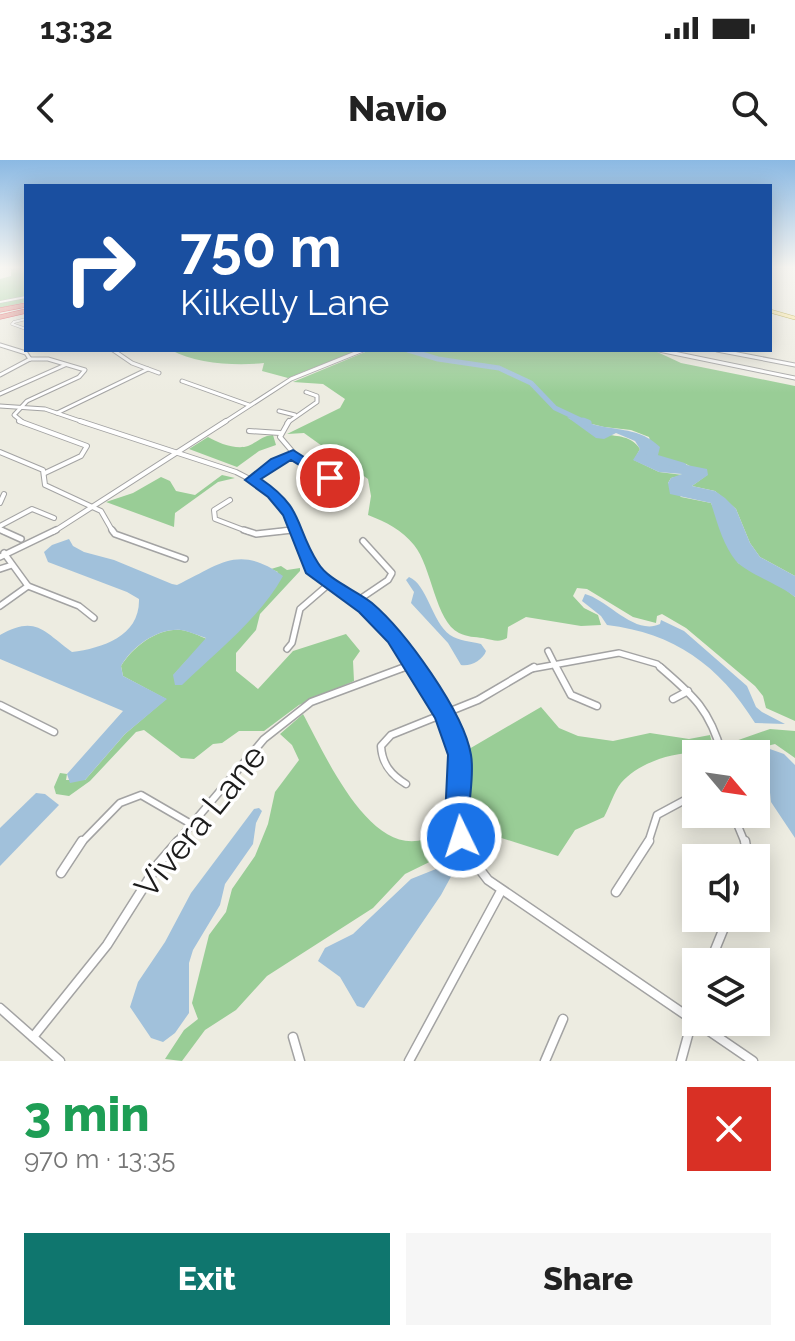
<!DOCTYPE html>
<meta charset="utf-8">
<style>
:root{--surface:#fff;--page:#f6f6f6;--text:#222;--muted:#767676;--accent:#0f766e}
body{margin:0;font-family:Raleway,sans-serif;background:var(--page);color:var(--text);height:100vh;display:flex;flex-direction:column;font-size:30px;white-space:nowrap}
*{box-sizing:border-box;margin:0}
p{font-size:26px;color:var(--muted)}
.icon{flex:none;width:44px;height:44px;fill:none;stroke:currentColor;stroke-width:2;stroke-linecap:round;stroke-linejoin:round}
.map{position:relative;height:901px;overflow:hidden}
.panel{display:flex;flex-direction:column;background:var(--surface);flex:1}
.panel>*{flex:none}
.hud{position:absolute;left:24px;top:24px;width:748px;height:168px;border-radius:0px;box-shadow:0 4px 20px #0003;background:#1a4fa0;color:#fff;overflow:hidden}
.needle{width:52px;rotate:119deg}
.fabs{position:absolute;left:682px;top:580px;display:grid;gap:16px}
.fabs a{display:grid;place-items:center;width:88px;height:88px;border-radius:0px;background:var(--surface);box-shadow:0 4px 20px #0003;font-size:40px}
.pin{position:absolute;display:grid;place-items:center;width:68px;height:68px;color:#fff;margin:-34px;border:4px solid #fff;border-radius:50%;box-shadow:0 2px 8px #0007}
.me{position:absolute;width:88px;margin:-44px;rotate:356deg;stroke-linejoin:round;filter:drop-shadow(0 0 6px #0008)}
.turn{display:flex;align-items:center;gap:28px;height:168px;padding:0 24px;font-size:36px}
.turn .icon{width:104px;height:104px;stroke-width:2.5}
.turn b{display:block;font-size:56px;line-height:68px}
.round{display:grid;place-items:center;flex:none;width:84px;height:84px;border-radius:0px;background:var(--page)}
.head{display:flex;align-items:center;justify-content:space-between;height:136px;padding:0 24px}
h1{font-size:48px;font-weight:800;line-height:60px;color:#1e9e55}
.cta{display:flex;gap:16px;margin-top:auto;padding:16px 24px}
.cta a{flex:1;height:92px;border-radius:0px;background:var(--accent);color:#fff;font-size:32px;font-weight:800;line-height:92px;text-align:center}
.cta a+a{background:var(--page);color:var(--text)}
.status{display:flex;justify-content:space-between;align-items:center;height:56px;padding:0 40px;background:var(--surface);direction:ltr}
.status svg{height:22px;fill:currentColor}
header{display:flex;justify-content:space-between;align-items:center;height:104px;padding:0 24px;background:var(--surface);font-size:36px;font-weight:800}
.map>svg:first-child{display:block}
</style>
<div class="status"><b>13:32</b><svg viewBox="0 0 49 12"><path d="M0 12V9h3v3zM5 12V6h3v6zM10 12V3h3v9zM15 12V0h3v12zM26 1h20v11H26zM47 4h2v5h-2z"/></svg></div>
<header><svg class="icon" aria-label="back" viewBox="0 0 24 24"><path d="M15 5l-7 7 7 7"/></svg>Navio<svg class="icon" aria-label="search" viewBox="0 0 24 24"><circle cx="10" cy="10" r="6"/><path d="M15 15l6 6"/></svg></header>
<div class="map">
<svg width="795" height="901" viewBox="0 0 795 901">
<rect width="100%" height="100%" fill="#edece1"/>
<g fill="#99cd96">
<path d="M 11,109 L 26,110 L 26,142 L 0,148 L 0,119 L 11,116 Z"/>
<path d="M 171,190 L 358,190 L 288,218 L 262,211 L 264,203 C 237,206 195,204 171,190 Z"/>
<path d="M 370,190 L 653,190 L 681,203 L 795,226 L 795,416 L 760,397 L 750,383 L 736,349 L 715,331 L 692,326 L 707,315 L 686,304 L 656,299 L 649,277 L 631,270 L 604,267 L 568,258 C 580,263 593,270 605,274 C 618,277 631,275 640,289 L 634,300 L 659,312 L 683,315 L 671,318 L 668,323 L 681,337 L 711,343 L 738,403 L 780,425 L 795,437 L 795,561 L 766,548 L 763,536 L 755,526 L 686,468 L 662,454 L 657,456 L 656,463 L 633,457 L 587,429 L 577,428 L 573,436 L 584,448 L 598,455 L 601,465 L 581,466 L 526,457 L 508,467 L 507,478 C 499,483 493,480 483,478 C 475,477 467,477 459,473 C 435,461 432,407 414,385 C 402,370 386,362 368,355 L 371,336 L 368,319 L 304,273 L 287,274 L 340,248 L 345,239 L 323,224 L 293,222 Z"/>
<path d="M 273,275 L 276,285 L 259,291 L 237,307 L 189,289 L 208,277 C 218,283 236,290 248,286 C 258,282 261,276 273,275 Z"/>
<path d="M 222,315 L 235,318 L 218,322 L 175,353 L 174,367 L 106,342 L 133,333 L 161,317 L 170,321 L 176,331 L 195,335 Z"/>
<path d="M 281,406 L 287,410 L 300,408 L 300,411 L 260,454 L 256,470 L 236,493 L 236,511 L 258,529 L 293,491 L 346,474 L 360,491 L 353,501 L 354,521 L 299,545 L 264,571 L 239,571 L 222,583 L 213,584 L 194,599 L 181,598 L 144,570 L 136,572 L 90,621 L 69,636 L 56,634 L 54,627 L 60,613 L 67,614 L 66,620 L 85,620 L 125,574 L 166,539 L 123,516 L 121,506 C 133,487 157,468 181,470 C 190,471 199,476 207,479 L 173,515 L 278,412 L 271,409 Z"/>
<path d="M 541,547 L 559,568 L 578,576 L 613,581 L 650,573 L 689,579 L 710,575 L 715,594 C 685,588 642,599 621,623 C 614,632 610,646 604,657 L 575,670 L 558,696 L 470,668 C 468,641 473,615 469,589 Z"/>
<path d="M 303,554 C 324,592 369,698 425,679 C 433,676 440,670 447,666 L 454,690 L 405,714 L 373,748 L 267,816 L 236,850 L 205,870 L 182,901 L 165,899 L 184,870 L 198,859 L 192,843 L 209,775 L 226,752 L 232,729 L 255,696 L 268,664 L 275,632 L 299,600 L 292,585 L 280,574 Z"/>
<path d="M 770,569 L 795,571 L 795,598 L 775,584 L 735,594 L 727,584 Z"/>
</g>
<g fill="#a1c1db">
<path d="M 567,257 C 580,259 592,265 605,267 C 628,271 643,271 660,287 L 657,299 L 707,309 L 708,315 L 692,326 L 715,331 L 725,338 L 736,349 L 750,383 L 760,397 L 795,416 L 795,437 C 779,424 748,414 736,401 C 723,385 717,362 711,343 L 670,334 L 668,323 L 671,318 L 682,314 L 659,312 L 633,300 L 640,289 L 635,281 L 616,273 L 604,279 L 596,278 Z"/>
<path d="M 69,379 L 73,386 L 84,392 L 114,400 L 172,424 L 177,425 C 218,406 238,383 283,416 C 260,458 216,492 182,525 L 175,525 L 173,515 L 206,478 C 199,476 189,471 181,470 C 157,468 132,487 121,506 L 123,516 L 167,539 L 125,574 L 85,620 L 70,623 L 67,614 L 123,551 L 0,499 L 0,475 C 36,455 43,471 72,492 C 103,488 140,476 139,439 L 127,432 L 48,402 L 44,392 L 52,385 Z"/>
<path d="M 409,417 C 427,424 432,462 450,475 C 459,481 470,481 481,484 L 486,491 C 483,500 470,507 461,505 L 448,483 L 411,443 L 414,432 L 406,420 Z"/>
<path d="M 585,434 C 608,440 635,476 660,464 L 661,460 L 684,471 L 747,526 L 756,547 L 762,552 L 785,564 L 755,563 C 719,505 674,473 607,465 L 601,456 L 582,441 Z"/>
<path d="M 767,588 L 784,594 L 795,605 L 795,678 L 771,642 L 769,623 L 756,614 L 756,594 L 750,594 Z"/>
<path d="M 36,633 L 45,634 L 59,645 L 0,706 L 0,668 Z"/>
<path d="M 259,648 L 262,651 L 256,663 L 253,684 L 225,724 L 220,745 L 193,790 L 189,803 L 189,853 L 175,873 L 163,882 L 151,878 L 130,847 L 138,822 L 165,782 L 191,733 L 254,649 Z"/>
<path d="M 446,705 L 454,711 L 441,735 L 364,848 L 357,846 L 340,817 L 318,801 L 325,788 L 353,774 L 411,719 Z"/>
</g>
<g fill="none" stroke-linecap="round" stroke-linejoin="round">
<path stroke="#a1c1db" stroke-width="2" d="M 12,107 L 26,108"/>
<path stroke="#a1c1db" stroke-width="5" d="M 408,190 L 438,199 L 499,208 L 531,223 L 555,248 L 587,263"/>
<g stroke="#a1c1db" stroke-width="7">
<path d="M 583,261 L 588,263"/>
<path d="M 649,292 L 656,298 L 683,306"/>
</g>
<g stroke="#a3a3a3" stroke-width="3">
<g id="minor-far5">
<path d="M 0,142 L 26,137"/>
<path d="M 14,162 L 12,164 L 26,169"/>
<path d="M 14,162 L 26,159"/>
</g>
</g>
<g stroke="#a3a3a3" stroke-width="5">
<g id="minor-far4">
<path d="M 0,185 L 26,193 L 30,199"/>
<path d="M 113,190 L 132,203 L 159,213"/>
<path d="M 659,190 L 795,218"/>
<path d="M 717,190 L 795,205"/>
<path d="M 0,215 L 30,199"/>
<path d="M 182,221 L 249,245"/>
<path d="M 0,234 L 65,205"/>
<path d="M 0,246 L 45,249 L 86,263"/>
<path d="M 279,251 L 295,255"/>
<path d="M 57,253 L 148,209"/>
<path d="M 24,263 L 14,255 L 27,241 L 79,217 L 85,210 L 48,199 L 30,199"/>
<path d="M 223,263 L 291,219 L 363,190"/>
<path d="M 287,263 L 317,242 L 317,236 L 306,232"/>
</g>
</g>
<g stroke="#a3a3a3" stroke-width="6">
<g id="minor-far3">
<path d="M 19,261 L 87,286 L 81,296 L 45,313"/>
<path d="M 80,261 L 236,312 L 263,326 L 290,354 L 297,372"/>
<path d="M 289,261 L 280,277 L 303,304 L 338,324 L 339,341 L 329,348"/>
<path d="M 249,271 L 280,273"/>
<path d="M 0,292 L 43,310 L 45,325 L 101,351 L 113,372"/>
<path d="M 252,320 L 275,302 L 293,294"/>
<path d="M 305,322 L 319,313"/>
<path d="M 230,340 L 214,350 L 215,359 L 249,372"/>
<path d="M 0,343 L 4,334"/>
<path d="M 0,366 L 32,349 L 54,358"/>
<path d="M 0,369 L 5,372"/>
<path d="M 53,372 L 226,261"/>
<path d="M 276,372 L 296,369"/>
</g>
</g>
<g stroke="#a3a3a3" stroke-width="8">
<g id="minor-far2">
<path d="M 1,370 L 21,379"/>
<path d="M 112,370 L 115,374 L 185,399"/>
<path d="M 244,370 L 256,374 L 292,370"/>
<path d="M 296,370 L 312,409 L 365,448 L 395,477 L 415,509"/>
<path d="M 4,393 L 28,426 L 79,446 L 94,458"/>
<path d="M 0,397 L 56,370"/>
<path d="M 0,409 L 12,405"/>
<path d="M 357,441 L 388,420 L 392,413 L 363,381"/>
<path d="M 0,446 L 28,426"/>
<path d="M 287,489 L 292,483 L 300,449 L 329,424"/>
<path d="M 548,491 L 557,509"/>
<path d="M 400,509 L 413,504"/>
<path d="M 531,509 L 619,493 L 657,504 L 663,509"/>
</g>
</g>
<g stroke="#a3a3a3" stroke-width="9">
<g id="minor-far1">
<path d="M 414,507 C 431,534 456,563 460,596 C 463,625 452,654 463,683"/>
<path d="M 556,507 L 571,535 L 597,546"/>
<path d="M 660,507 C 694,536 710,550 722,594"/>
<path d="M 673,539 L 688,531"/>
<path d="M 0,545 L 54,572"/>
<path d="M 406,624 C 391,615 382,604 381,586 L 391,575 L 478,540 L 534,507"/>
<path d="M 733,654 L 745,683"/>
<path d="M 81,683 L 120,643 L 141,635 L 191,664"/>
<path d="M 176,683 L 264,579 L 311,542 L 405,507"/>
<path d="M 648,683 L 657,655 L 696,634"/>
</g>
</g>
<g stroke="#a3a3a3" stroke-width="11">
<g id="minor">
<path d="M 463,681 L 468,694 L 488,720 L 753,901"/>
<path d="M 745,681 L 748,698"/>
<path d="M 61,713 L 82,681"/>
<path d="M 616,732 L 649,681"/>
<path d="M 710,802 L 728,758"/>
<path d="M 0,848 L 60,901"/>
<path d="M 33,877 L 107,785 L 159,703 L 178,681"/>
<path d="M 293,877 L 300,901"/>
<path d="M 409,901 L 501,731"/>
<path d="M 545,901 L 563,859"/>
<path d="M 681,901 L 696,846"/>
</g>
</g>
<g stroke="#938400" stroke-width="4">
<path id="major" d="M 770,151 L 795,158"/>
</g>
<g stroke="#d62438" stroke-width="5">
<g id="highway">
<path d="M 0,150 L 26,145"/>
<path d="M 0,157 L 26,151"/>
</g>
</g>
<use href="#minor-far5" stroke="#fff" stroke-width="2"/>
<use href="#minor-far4" stroke="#fff" stroke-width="3"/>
<use href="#minor-far3" stroke="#fff" stroke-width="4"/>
<use href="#minor-far2" stroke="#fff" stroke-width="5"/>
<use href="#minor-far1" stroke="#fff" stroke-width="6"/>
<use href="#minor" stroke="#fff" stroke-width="8"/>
<use href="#major" stroke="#fbe798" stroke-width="3"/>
<use href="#highway" stroke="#e68c88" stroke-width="4"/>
</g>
<linearGradient id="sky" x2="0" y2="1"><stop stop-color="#8bb9e3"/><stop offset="0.46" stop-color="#f7f6f2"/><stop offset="1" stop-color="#f7f6f2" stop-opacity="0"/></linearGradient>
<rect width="795" height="233" fill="url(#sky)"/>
<path fill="#1a73e8" stroke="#114b97" stroke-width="2" d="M 293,290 L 337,318 L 330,322 L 325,321 L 291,300 L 261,319 C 305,349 294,365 318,403 C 328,420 356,430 372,443 C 405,471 464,552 471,595 C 474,612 470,633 469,650 C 469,663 475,673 470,686 L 461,689 L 452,686 L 445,659 L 448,595 L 435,558 L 388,482 L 359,452 L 306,413 L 283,355 L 268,337 L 245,320 L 271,299 Z"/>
<g text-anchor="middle" stroke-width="7" stroke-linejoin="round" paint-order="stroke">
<g font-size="34" fill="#1c1c1c" stroke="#fff">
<text transform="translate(200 661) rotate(-51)" y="12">Vivera Lane</text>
</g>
</g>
</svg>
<div class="fabs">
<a><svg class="needle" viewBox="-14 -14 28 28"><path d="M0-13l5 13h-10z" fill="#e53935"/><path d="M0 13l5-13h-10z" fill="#767676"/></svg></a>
<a><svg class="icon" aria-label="sound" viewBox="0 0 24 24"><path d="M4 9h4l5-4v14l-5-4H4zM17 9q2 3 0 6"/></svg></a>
<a><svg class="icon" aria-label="layers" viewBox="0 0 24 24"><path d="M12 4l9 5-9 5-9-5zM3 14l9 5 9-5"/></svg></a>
</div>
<div class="pin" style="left:330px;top:318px;background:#d93025"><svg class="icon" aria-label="arrive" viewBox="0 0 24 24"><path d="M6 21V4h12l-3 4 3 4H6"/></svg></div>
<svg class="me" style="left:461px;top:677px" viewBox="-20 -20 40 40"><circle r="17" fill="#1a73e8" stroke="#fff" stroke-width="3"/><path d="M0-11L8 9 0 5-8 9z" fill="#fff"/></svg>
<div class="hud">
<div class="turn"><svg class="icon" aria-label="right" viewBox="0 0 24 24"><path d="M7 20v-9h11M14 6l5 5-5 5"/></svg><div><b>750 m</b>Kilkelly Lane</div></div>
</div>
</div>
<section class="panel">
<div class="head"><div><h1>3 min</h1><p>970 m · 13:35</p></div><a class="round" style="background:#d93025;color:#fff"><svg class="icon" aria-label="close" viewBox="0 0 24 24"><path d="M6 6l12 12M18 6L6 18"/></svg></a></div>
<div class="cta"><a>Exit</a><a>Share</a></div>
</section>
